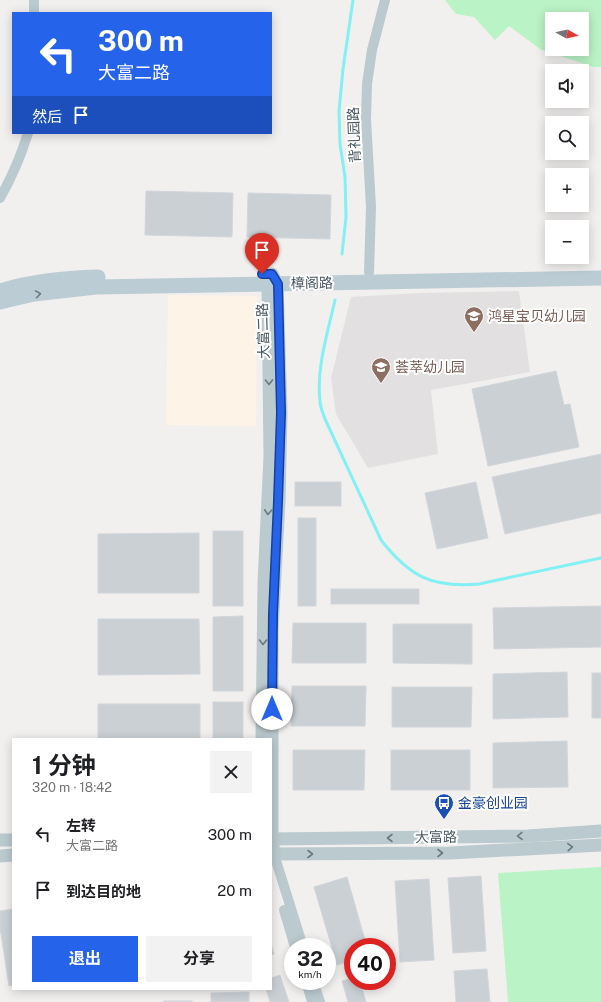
<!DOCTYPE html>
<html lang="zh">
<meta charset="utf-8">
<style>
:root{--surface:#fff;--page:#f2f2f2;--text:#202124;--muted:#757577;--accent:#2563eb}
body{margin:0;font-family:"Public Sans","Noto Sans SC",sans-serif;background:var(--page);color:var(--text);height:100vh;display:flex;flex-direction:column;font-size:15px;white-space:nowrap}
*{box-sizing:border-box;margin:0}
p{font-size:13px;color:var(--muted)}
.icon{flex:none;width:22px;height:22px;fill:none;stroke:currentColor;stroke-width:2;stroke-linecap:round;stroke-linejoin:round}
.map{position:relative;flex:1;overflow:hidden}
.drawer{position:absolute;left:12px;top:738px;width:260px;height:252px;display:flex;flex-direction:column;background:var(--surface);border-radius:0px;box-shadow:0 2px 10px #0003}
.drawer>*{flex:none}
.top-card{position:absolute;left:12px;top:12px;width:260px;height:122px;border-radius:0px;box-shadow:0 2px 10px #0003;background:#2563eb;color:#fff;overflow:hidden}
.needle{width:26px;rotate:98deg}
.buttons{position:absolute;left:545px;top:12px;display:grid;gap:8px}
.buttons a{display:grid;place-items:center;width:44px;height:44px;border-radius:0px;background:var(--surface);box-shadow:0 2px 10px #0003;font-size:20px}
.speed{position:absolute;left:284px;top:938px;display:flex;gap:8px;font-size:20px;font-weight:700;text-align:center}
.speed>*{display:grid;place-content:center;width:52px;height:52px;border-radius:50%;background:var(--surface);box-shadow:0 2px 10px #0003;line-height:1}
.speed small{font-size:10px;font-weight:400}
.speed .limit{border:6px solid #d22;background:#fff;color:#111}
.pin{position:absolute;display:grid;place-items:center;width:34px;height:34px;color:#fff;margin:-41px -17px;border-radius:50% 50% 50% 0;rotate:-45deg;box-shadow:0 0 4px #0007}
.pin .icon{rotate:45deg}
.me{position:absolute;width:44px;margin:-22px;rotate:0deg;stroke-linejoin:round;filter:drop-shadow(0 0 3px #0008)}
.turn{display:flex;align-items:center;gap:14px;height:84px;padding:0 20px;font-size:18px}
.turn .icon{width:52px;height:52px;stroke-width:2.5}
.turn b{display:block;font-size:28px;line-height:34px}
.then{display:flex;align-items:center;height:38px;padding:0 20px;background:#0003;gap:8px;font-size:15px}
.round{display:grid;place-items:center;flex:none;width:42px;height:42px;border-radius:0px;background:var(--page)}
.headline{display:flex;align-items:center;justify-content:space-between;height:68px;padding:0 20px}
h1{font-size:24px;font-weight:700;line-height:30px}
.button{display:flex;gap:8px;margin-top:auto;padding:8px 20px}
.button a{flex:1;height:46px;border-radius:0px;background:var(--accent);color:#fff;font-size:16px;font-weight:700;line-height:46px;text-align:center}
.button a+a{background:var(--page);color:var(--text)}
ul{padding:0;list-style:none}
li{display:flex;align-items:center;gap:12px;height:56px;padding:0 20px}
li div{flex:1}
li b{display:block;font-size:15px}
li em{font-style:normal}
.map>svg:first-child{display:block}
</style>
<div class="map">
<svg width="601" height="1002" viewBox="0 0 601 1002">
<rect width="100%" height="100%" fill="#f2efef"/>
<path fill="#fdf3e7" d="M 168,295 L 257,296 L 256,426 L 166,425 Z"/>
<path fill="#e3e0e1" d="M 519,291 L 530,372 L 431,390 L 438,454 L 368,468 L 336,414 L 331,378 L 351,297 L 419,293 Z"/>
<g fill="#baf3c5" fill-rule="evenodd">
<path d="M 445,0 L 601,0 L 601,67 L 593,67 L 540,49 L 509,26 L 495,40 L 474,17 L 456,14 ZM 552,19 L 582,19 L 582,49 L 552,49 Z"/>
<path d="M 601,867 L 601,1002 L 508,1002 L 498,873 Z"/>
</g>
<g fill="none" stroke-linecap="round" stroke-linejoin="round">
<g stroke="#83f0f3" stroke-width="3">
<path d="M 342,254 L 346,217 L 345,177 L 340,144 L 339,111 L 343,69 L 353,0"/>
<path d="M 335,300 C 328,332 316,368 320,401 C 320,407 323,413 325,419 L 381,540 C 410,577 432,588 479,584 L 601,558"/>
</g>
</g>
<g fill="#cad0d4" stroke="#d2d6db">
<path d="M 146,191 L 233,193 L 232,237 L 145,235 Z"/>
<path d="M 248,193 L 331,195 L 330,239 L 247,237 Z"/>
<path d="M 556,371 L 564,405 L 570,404 L 579,447 L 488,466 L 472,389 Z"/>
<path d="M 601,454 L 601,513 L 505,534 L 492,477 Z"/>
<rect x="295" y="482" width="46" height="24"/>
<path d="M 476,482 L 488,538 L 437,549 L 425,493 Z"/>
<rect x="298" y="518" width="18" height="88"/>
<rect x="213" y="531" width="30" height="75"/>
<path d="M 199,533 L 199,593 L 98,593 L 98,534 Z"/>
<rect x="331" y="589" width="88" height="15"/>
<path d="M 601,606 L 601,647 L 494,649 L 493,608 Z"/>
<path d="M 243,616 L 243,691 L 213,691 L 213,617 Z"/>
<path d="M 98,619 L 199,619 L 200,674 L 98,675 Z"/>
<path d="M 293,623 L 366,623 L 366,663 L 292,663 Z"/>
<path d="M 393,624 L 472,624 L 472,664 L 393,663 Z"/>
<path d="M 567,672 L 568,717 L 493,719 L 493,674 Z"/>
<rect x="592" y="673" width="9" height="45"/>
<path d="M 292,686 L 366,686 L 365,726 L 291,726 Z"/>
<path d="M 392,687 L 472,687 L 471,727 L 392,727 Z"/>
<rect x="213" y="702" width="30" height="37"/>
<rect x="98" y="704" width="102" height="35"/>
<path d="M 567,741 L 568,787 L 493,788 L 493,743 Z"/>
<path d="M 293,750 L 365,750 L 364,790 L 293,790 Z"/>
<rect x="391" y="750" width="79" height="40"/>
<path d="M 481,876 L 486,951 L 453,953 L 448,878 Z"/>
<path d="M 347,877 L 367,947 L 353,947 L 353,960 L 337,965 L 314,887 Z"/>
<path d="M 429,879 L 434,960 L 400,962 L 395,881 Z"/>
<path d="M 13,909 L 13,985 L 9,986 L 0,928 L 0,911 Z"/>
<path d="M 271,944 L 274,954 L 271,955 Z"/>
<path d="M 487,969 L 490,1002 L 456,1002 L 454,971 Z"/>
<path d="M 280,975 L 289,1002 L 270,1002 L 266,989 L 271,989 L 271,978 Z"/>
<path d="M 353,978 L 353,981 L 360,981 L 366,1002 L 348,1002 L 342,981 Z"/>
<path d="M 249,992 L 249,1002 L 211,1002 L 211,993 Z"/>
<rect x="164" y="1001" width="28" height="1"/>
</g>
<g fill="none" stroke-linecap="round" stroke-linejoin="round">
<g stroke="#bbcacf" stroke-width="10">
<path d="M 34,0 L 34,13"/>
<path d="M 0,198 C 12,177 21,156 28,133"/>
<path d="M 369,272 L 371,207 L 366,119 L 367,84 L 372,50 L 385,0"/>
<path d="M 274,854 L 303,947"/>
<path d="M 284,910 L 295,947"/>
<path d="M 306,981 L 312,1002"/>
<path d="M 313,981 L 320,1002"/>
</g>
<g stroke="#bbcacf" stroke-width="13">
<path d="M 272,274 L 277,284 L 281,413 L 279,501 L 272,630 L 272,839 L 274,854"/>
<path d="M 262,739 L 264,583 L 270,456 L 268,284 L 272,275"/>
<path d="M 271,839 L 528,836 L 601,831"/>
<path d="M 0,840 L 13,840"/>
<path d="M 271,854 L 450,853 L 601,845"/>
<path d="M 0,856 L 13,855"/>
</g>
<g stroke="#bbccd4" stroke-width="15">
<path d="M 0,291 C 31,281 65,278 98,277"/>
<path d="M 0,302 L 34,294 L 96,287 L 601,278"/>
</g>
</g>
<defs><path id="oneway-chevron" d="M-2-3.5L2.5 0L-2 3.5" fill="none" stroke-width="1.6" stroke-linecap="round" stroke-linejoin="round"/></defs>
<use stroke="#687a81" href="#oneway-chevron" transform="translate(38 294) rotate(-9)"/>
<g stroke="#687a80">
<use href="#oneway-chevron" transform="translate(269 382) rotate(89)"/>
<use href="#oneway-chevron" transform="translate(268 512) rotate(93)"/>
<use href="#oneway-chevron" transform="translate(263 642) rotate(90)"/>
<use href="#oneway-chevron" transform="translate(520 836) rotate(179)"/>
<use href="#oneway-chevron" transform="translate(390 838) rotate(180)"/>
<use href="#oneway-chevron" transform="translate(570 847) rotate(-4)"/>
<use href="#oneway-chevron" transform="translate(440 853)"/>
<use href="#oneway-chevron" transform="translate(310 854)"/>
</g>
<g fill="none" stroke-linecap="round" stroke-linejoin="round">
<g stroke="#184099" stroke-width="10">
<path id="route" d="M 262,274 L 272,274 L 278,284 L 281,413 L 278,501 L 273,614 L 272,709"/>
</g>
<use href="#route" stroke="#2563eb" stroke-width="7"/>
</g>
<defs>
<g id="school-pin" transform="scale(1)"><path d="M0 17L-7.5 6A9.5 9.5 0 1 1 7.5 6Z" fill="#8d6e63" stroke="#fff"/><path d="M0-5L7-2L0 1L-7-2ZM-4 1L0 2.5L4 1V4Q0 6-4 4Z" fill="#fff"/></g>
<g id="bus-pin" transform="scale(1)"><path d="M0 17L-7.5 6A9.5 9.5 0 1 1 7.5 6Z" fill="#1a4fb4" stroke="#fff"/><path d="M-5-6H5V4H4V6H2V4H-2V6H-4V4H-5ZM-3.5-4V0h7V-4ZM-3.5 1.2v1.5H-2V1.2ZM2 1.2v1.5H3.5V1.2Z" fill="#fff"/></g>
</defs>
<g fill-rule="evenodd">
<use href="#school-pin" x="474" y="316"/>
<use href="#school-pin" x="381" y="367"/>
<use href="#bus-pin" x="444" y="803"/>
</g>
<g text-anchor="middle" stroke-width="4" stroke-linejoin="round" paint-order="stroke">
<g font-size="14" fill="#45575e" stroke="#fff">
<text transform="translate(354 135) rotate(-92)" y="5">背礼园路</text>
<text transform="translate(312 283) rotate(-1)" y="5">樟阁路</text>
<text transform="translate(263 331) rotate(-92)" y="5">大富二路</text>
<text transform="translate(436 837) rotate(-1)" y="5">大富路</text>
</g>
<g font-size="14" fill="#785e54" stroke="#fff" text-anchor="start">
<text x="488" y="321">鸿星宝贝幼儿园</text>
<text x="395" y="372">荟萃幼儿园</text>
</g>
<g font-size="14" fill="#164399" stroke="#fff" text-anchor="start">
<text x="458" y="808">金豪创业园</text>
</g>
</g>
</svg>
<div class="buttons">
<a><svg class="needle" viewBox="-14 -14 28 28"><path d="M0-13l5 13h-10z" fill="#e53935"/><path d="M0 13l5-13h-10z" fill="#757577"/></svg></a>
<a><svg class="icon" aria-label="sound" viewBox="0 0 24 24"><path d="M4 9h4l5-4v14l-5-4H4zM17 9q2 3 0 6"/></svg></a>
<a><svg class="icon" aria-label="search" viewBox="0 0 24 24"><circle cx="10" cy="10" r="6"/><path d="M15 15l6 6"/></svg></a>
<a>+</a>
<a>−</a>
</div>
<div class="speed"><div>32<small>km/h</small></div><div class="limit">40</div></div>
<div class="pin" style="left:262px;top:274px;background:#d93025"><svg class="icon" aria-label="arrive" viewBox="0 0 24 24"><path d="M6 21V4h12l-3 4 3 4H6"/></svg></div>
<svg class="me" style="left:272px;top:709px" viewBox="-20 -20 40 40"><circle r="19" fill="#fff"/><path d="M0-13L10 11 0 6-10 11z" fill="#2563eb"/></svg>
<div class="top-card">
<div class="turn"><svg class="icon" aria-label="left" viewBox="0 0 24 24"><path d="M17 20v-9H6M10 6l-5 5 5 5"/></svg><div><b>300 m</b>大富二路</div></div>
<div class="then">然后<svg class="icon" aria-label="arrive" viewBox="0 0 24 24"><path d="M6 21V4h12l-3 4 3 4H6"/></svg></div>
</div>
<section class="drawer">
<div class="headline"><div><h1>1 分钟</h1><p>320 m · 18:42</p></div><a class="round"><svg class="icon" aria-label="close" viewBox="0 0 24 24"><path d="M6 6l12 12M18 6L6 18"/></svg></a></div>
<ul>
<li><svg class="icon" aria-label="left" viewBox="0 0 24 24"><path d="M17 20v-9H6M10 6l-5 5 5 5"/></svg><div><b>左转</b><p>大富二路</p></div><em>300 m</em></li>
<li><svg class="icon" aria-label="arrive" viewBox="0 0 24 24"><path d="M6 21V4h12l-3 4 3 4H6"/></svg><div><b>到达目的地</b></div><em>20 m</em></li>
</ul>
<div class="button"><a>退出</a><a>分享</a></div>
</section>
</div>
